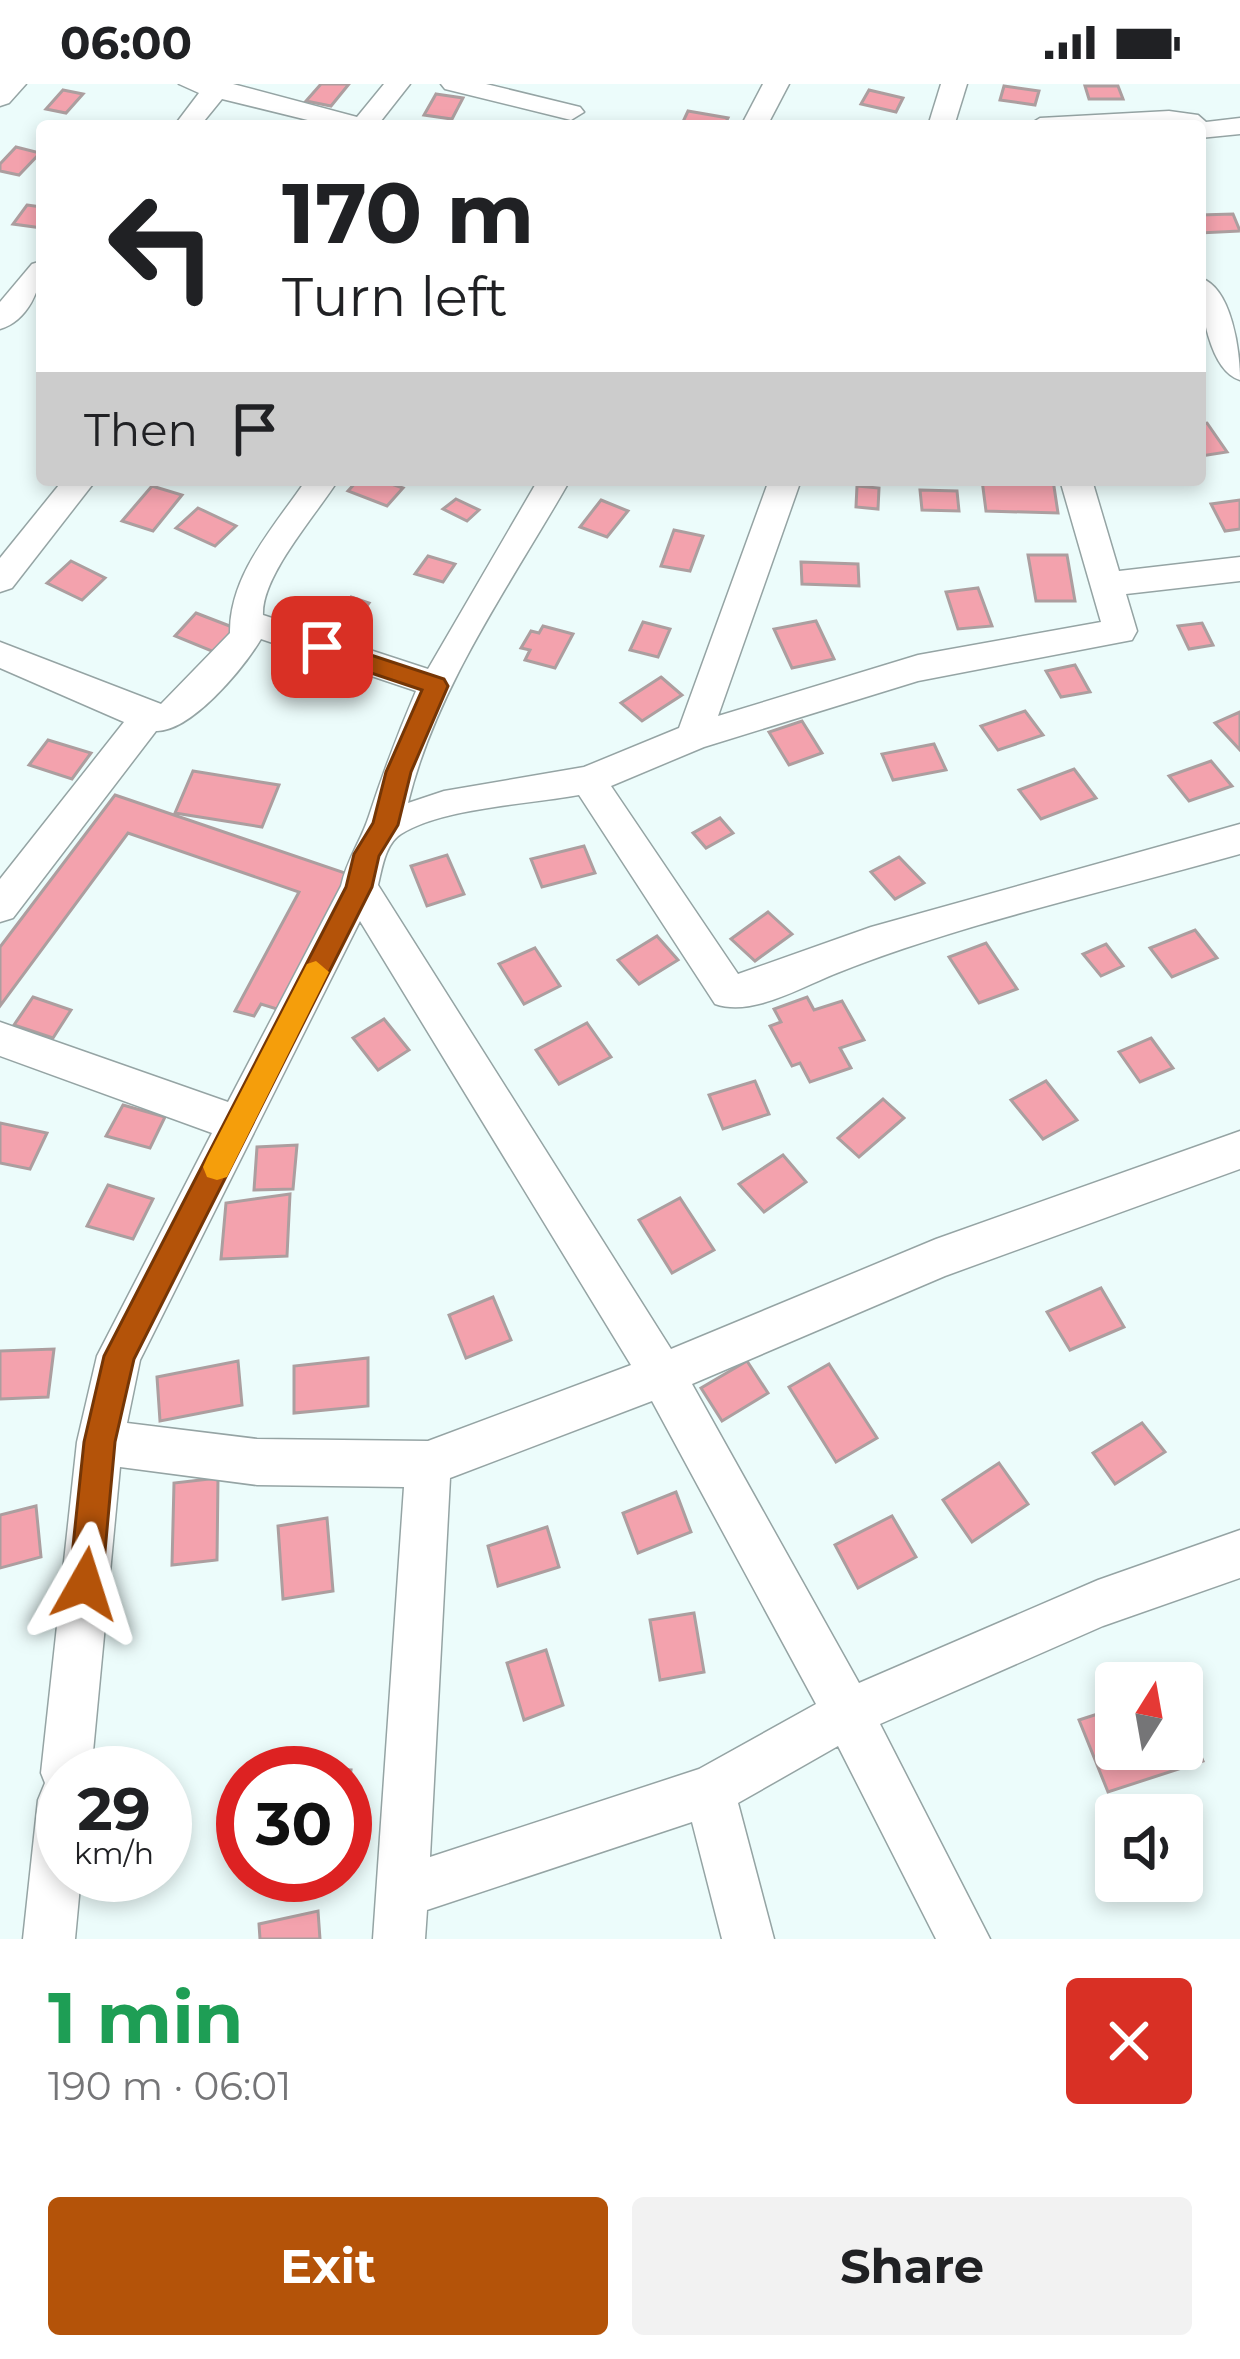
<!DOCTYPE html>
<meta charset="utf-8">
<style>
:root{--surface:#fff;--page:#f2f2f2;--text:#202124;--muted:#757577;--accent:#b45309}
body{margin:0;font-family:Montserrat,sans-serif;background:var(--page);color:var(--text);height:100vh;display:flex;flex-direction:column;font-size:45px;white-space:nowrap}
*{box-sizing:border-box;margin:0}
p{font-size:39px;color:var(--muted)}
.icon{flex:none;width:66px;height:66px;fill:none;stroke:currentColor;stroke-width:2;stroke-linecap:round;stroke-linejoin:round}
.map{position:relative;height:1855px;overflow:hidden}
.side{display:flex;flex-direction:column;background:var(--surface);flex:1}
.side>*{flex:none}
.hud{position:absolute;left:36px;top:36px;width:1170px;height:366px;border-radius:12px;box-shadow:0 6px 18px #0003;background:#fff;color:var(--text);overflow:hidden}
.needle{width:78px;rotate:11deg}
.controls{position:absolute;left:1095px;top:1578px;display:grid;gap:24px}
.controls a{display:grid;place-items:center;width:108px;height:108px;border-radius:12px;background:var(--surface);box-shadow:0 6px 18px #0003;font-size:60px}
.speed{position:absolute;left:36px;top:1662px;display:flex;gap:24px;font-size:60px;font-weight:700;text-align:center}
.speed>*{display:grid;place-content:center;width:156px;height:156px;border-radius:50%;background:var(--surface);box-shadow:0 6px 18px #0003;line-height:1}
.speed small{font-size:30px;font-weight:400}
.speed .limit{border:18px solid #d22;background:#fff;color:#111}
.pin{position:absolute;display:grid;place-items:center;width:102px;height:102px;color:#fff;margin:-51px;border-radius:24px;box-shadow:0 6px 18px #0006}
.me{position:absolute;width:132px;margin:-66px;rotate:6deg;stroke-linejoin:round;filter:drop-shadow(0 0 9px #0008)}
.turn{display:flex;align-items:center;gap:42px;height:252px;padding:0 48px;font-size:54px}
.turn .icon{width:156px;height:156px;stroke-width:2.5}
.turn b{display:block;font-size:84px;line-height:102px}
.then{display:flex;align-items:center;height:114px;padding:0 48px;background:#0003;gap:24px;font-size:45px}
.round{display:grid;place-items:center;flex:none;width:126px;height:126px;border-radius:12px;background:var(--page)}
.headline{display:flex;align-items:center;justify-content:space-between;height:204px;padding:0 48px}
h1{font-size:72px;font-weight:700;line-height:90px;color:#1e9e55}
.action{display:flex;gap:24px;margin-top:auto;padding:24px 48px}
.action a{flex:1;height:138px;border-radius:12px;background:var(--accent);color:#fff;font-size:48px;font-weight:700;line-height:138px;text-align:center}
.action a+a{background:var(--page);color:var(--text)}
.status{display:flex;justify-content:space-between;align-items:center;height:84px;padding:0 60px;background:var(--surface);direction:ltr}
.status svg{height:33px;fill:currentColor}
.map>svg:first-child{display:block}
</style>
<div class="status"><b>06:00</b><svg viewBox="0 0 49 12"><path d="M0 12V9h3v3zM5 12V6h3v6zM10 12V3h3v9zM15 12V0h3v12zM26 1h20v11H26zM47 4h2v5h-2z"/></svg></div>
<div class="map">
<svg width="1240" height="1855" viewBox="0 0 1240 1855">
<rect width="100%" height="100%" fill="#ecfcfb"/>
<g fill="#f3a2ad" stroke="#ac9e9f" stroke-width="3">
<path d="M 321,0 L 349,0 L 331,22 L 306,17 Z"/>
<path d="M 1004,2 L 1039,7 L 1035,21 L 1000,16 Z"/>
<path d="M 1085,2 L 1118,2 L 1123,15 L 1089,15 Z"/>
<path d="M 63,6 L 83,10 L 66,29 L 46,25 Z"/>
<path d="M 869,6 L 903,14 L 896,28 L 861,20 Z"/>
<path d="M 436,10 L 463,14 L 452,35 L 424,31 Z"/>
<path d="M 688,27 L 728,34 L 724,42 L 681,42 Z"/>
<path d="M 16,63 L 40,69 L 19,91 L 0,87 L 0,80 Z"/>
<path d="M 27,121 L 42,123 L 42,144 L 13,140 Z"/>
<path d="M 1233,130 L 1240,147 L 1200,149 L 1200,131 Z"/>
<path d="M 1207,339 L 1227,368 L 1201,372 L 1200,340 Z"/>
<path d="M 358,396 L 380,396 L 403,404 L 387,422 L 348,407 Z"/>
<path d="M 982,396 L 1053,396 L 1058,429 L 986,427 Z"/>
<path d="M 152,402 L 182,411 L 153,447 L 122,437 Z"/>
<path d="M 857,402 L 879,404 L 878,425 L 856,423 Z"/>
<path d="M 920,406 L 957,407 L 959,427 L 922,426 Z"/>
<path d="M 456,415 L 479,426 L 467,437 L 443,425 Z"/>
<path d="M 601,416 L 628,427 L 607,453 L 580,443 Z"/>
<path d="M 1240,416 L 1240,445 L 1225,447 L 1211,420 Z"/>
<path d="M 198,424 L 236,442 L 215,462 L 176,444 Z"/>
<path d="M 674,446 L 703,452 L 690,487 L 661,482 Z"/>
<path d="M 1028,471 L 1067,471 L 1075,517 L 1036,517 Z"/>
<path d="M 428,472 L 455,480 L 443,498 L 415,490 Z"/>
<path d="M 71,477 L 105,494 L 82,516 L 47,499 Z"/>
<path d="M 801,478 L 858,480 L 859,502 L 802,500 Z"/>
<path d="M 978,504 L 992,542 L 958,545 L 946,508 Z"/>
<path d="M 351,513 L 369,519 L 353,541 L 335,534 Z"/>
<path d="M 196,529 L 240,546 L 219,570 L 175,552 Z"/>
<path d="M 816,537 L 834,575 L 792,584 L 774,545 Z"/>
<path d="M 643,538 L 670,545 L 658,573 L 630,566 Z"/>
<path d="M 1202,539 L 1213,561 L 1189,565 L 1178,542 Z"/>
<path d="M 543,542 L 573,550 L 555,584 L 525,576 L 530,566 L 521,564 L 531,547 L 539,549 Z"/>
<path d="M 1075,581 L 1090,608 L 1061,613 L 1046,587 Z"/>
<path d="M 661,593 L 682,611 L 642,637 L 621,619 Z"/>
<path d="M 1025,627 L 1043,651 L 998,666 L 981,642 Z"/>
<path d="M 1240,628 L 1240,666 L 1215,639 Z"/>
<path d="M 802,637 L 822,669 L 789,681 L 769,648 Z"/>
<path d="M 48,656 L 91,669 L 72,695 L 29,681 Z"/>
<path d="M 934,660 L 946,686 L 893,696 L 882,670 Z"/>
<path d="M 1211,677 L 1232,702 L 1189,717 L 1169,692 Z"/>
<path d="M 1074,685 L 1096,714 L 1041,735 L 1019,706 Z"/>
<path d="M 193,687 L 279,701 L 262,743 L 175,729 Z"/>
<path d="M 115,711 L 351,791 L 280,926 L 261,920 L 254,932 L 235,927 L 299,808 L 128,749 L 0,922 L 0,863 Z"/>
<path d="M 720,734 L 733,749 L 706,764 L 693,749 Z"/>
<path d="M 584,762 L 595,789 L 542,803 L 531,775 Z"/>
<path d="M 447,771 L 464,810 L 427,822 L 411,782 Z"/>
<path d="M 899,773 L 924,799 L 895,815 L 871,788 Z"/>
<path d="M 768,828 L 792,850 L 755,877 L 731,855 Z"/>
<path d="M 1195,846 L 1217,874 L 1172,893 L 1150,864 Z"/>
<path d="M 657,852 L 678,876 L 639,900 L 618,876 Z"/>
<path d="M 986,859 L 1017,905 L 979,919 L 949,873 Z"/>
<path d="M 1106,860 L 1123,882 L 1101,892 L 1083,870 Z"/>
<path d="M 535,864 L 560,902 L 524,920 L 499,880 Z"/>
<path d="M 33,913 L 71,926 L 53,954 L 14,941 Z"/>
<path d="M 807,913 L 814,926 L 842,917 L 864,956 L 840,964 L 851,984 L 810,998 L 800,979 L 792,982 L 770,942 L 781,938 L 774,925 Z"/>
<path d="M 384,935 L 409,966 L 378,986 L 353,954 Z"/>
<path d="M 587,939 L 611,973 L 559,1000 L 536,966 Z"/>
<path d="M 1151,954 L 1173,984 L 1140,998 L 1119,968 Z"/>
<path d="M 755,997 L 769,1030 L 723,1045 L 709,1011 Z"/>
<path d="M 1046,997 L 1077,1036 L 1043,1055 L 1011,1016 Z"/>
<path d="M 883,1015 L 904,1034 L 859,1073 L 838,1054 Z"/>
<path d="M 123,1021 L 165,1033 L 150,1064 L 106,1052 Z"/>
<path d="M 0,1039 L 47,1049 L 30,1085 L 0,1079 Z"/>
<path d="M 297,1061 L 293,1105 L 254,1106 L 257,1063 Z"/>
<path d="M 783,1071 L 806,1098 L 764,1128 L 739,1100 Z"/>
<path d="M 108,1101 L 153,1115 L 133,1155 L 87,1142 Z"/>
<path d="M 290,1110 L 287,1172 L 221,1175 L 226,1119 Z"/>
<path d="M 680,1114 L 714,1166 L 672,1189 L 639,1136 Z"/>
<path d="M 1101,1204 L 1124,1243 L 1070,1266 L 1047,1228 Z"/>
<path d="M 493,1213 L 511,1256 L 466,1274 L 449,1231 Z"/>
<path d="M 54,1265 L 48,1313 L 0,1315 L 0,1267 Z"/>
<path d="M 368,1274 L 368,1322 L 294,1329 L 294,1282 Z"/>
<path d="M 238,1277 L 242,1321 L 160,1337 L 157,1293 Z"/>
<path d="M 747,1277 L 768,1309 L 722,1337 L 701,1304 Z"/>
<path d="M 829,1280 L 877,1354 L 836,1378 L 789,1303 Z"/>
<path d="M 1142,1339 L 1165,1368 L 1115,1400 L 1093,1369 Z"/>
<path d="M 999,1379 L 1028,1420 L 972,1458 L 943,1416 Z"/>
<path d="M 218,1394 L 217,1476 L 172,1481 L 174,1399 Z"/>
<path d="M 676,1408 L 691,1448 L 638,1469 L 623,1429 Z"/>
<path d="M 36,1422 L 41,1473 L 0,1484 L 0,1431 Z"/>
<path d="M 892,1432 L 916,1473 L 858,1504 L 835,1461 Z"/>
<path d="M 327,1434 L 333,1507 L 283,1515 L 278,1442 Z"/>
<path d="M 547,1443 L 559,1483 L 498,1502 L 488,1462 Z"/>
<path d="M 694,1529 L 704,1588 L 660,1596 L 650,1536 Z"/>
<path d="M 546,1566 L 563,1621 L 524,1636 L 507,1579 Z"/>
<path d="M 1116,1624 L 1116,1665 L 1182,1665 L 1182,1628 L 1203,1677 L 1108,1708 L 1079,1636 Z"/>
<path d="M 280,1683 L 351,1686 L 345,1737 L 345,1689 L 279,1689 Z"/>
<path d="M 318,1827 L 320,1855 L 260,1855 L 259,1840 Z"/>
</g>
<g fill="none" stroke-linecap="round" stroke-linejoin="round">
<g stroke="#95a4a4" stroke-width="3">
<g id="minor">
<path d="M 0,0 L 26,0 L 9,19 L 0,22 Z"/>
<path d="M 179,0 L 233,0 L 357,33 L 384,0 L 410,0 L 377,42 L 332,42 L 222,15 L 200,42 L 174,42 L 199,9 Z"/>
<path d="M 441,0 L 486,0 L 580,23 L 584,28 L 571,36 L 445,5 Z"/>
<path d="M 763,0 L 789,0 L 767,42 L 741,42 Z"/>
<path d="M 941,0 L 967,0 L 954,42 L 928,42 Z"/>
<path d="M 1169,27 L 1198,31 L 1206,38 L 1240,34 L 1240,50 L 1200,54 L 1200,42 L 1027,42 L 1040,34 Z"/>
<path d="M 42,177 C 42,204 28,237 0,245 L 0,218 L 32,180 Z"/>
<path d="M 1200,194 C 1232,203 1240,268 1240,296 C 1209,287 1200,222 1200,194 Z"/>
<path d="M 63,396 L 96,396 L 12,504 L 0,508 L 0,474 Z"/>
<path d="M 306,396 L 338,396 C 317,430 261,492 263,531 L 428,585 L 538,396 L 570,396 C 512,498 436,603 408,719 L 444,707 L 584,683 L 679,644 L 769,396 L 801,396 L 718,632 L 918,571 L 1101,538 L 1060,396 L 1092,396 L 1119,487 L 1240,473 L 1240,497 L 1126,510 L 1137,547 L 1132,556 L 918,597 L 704,663 L 611,702 L 738,890 L 871,843 L 1240,740 L 1240,770 C 1106,808 966,838 837,889 C 801,903 753,933 715,920 L 579,711 C 530,720 442,724 401,750 C 385,760 382,785 378,801 L 671,1265 L 936,1155 L 1240,1047 L 1240,1085 L 945,1192 L 692,1300 L 859,1599 L 1098,1496 L 1240,1446 L 1240,1494 L 1103,1542 L 880,1640 L 990,1855 L 936,1855 L 838,1662 L 738,1719 L 774,1855 L 722,1855 L 692,1738 L 427,1826 L 425,1855 L 373,1855 L 404,1403 L 257,1401 L 120,1383 L 91,1689 L 63,1689 L 63,1791 L 81,1791 L 75,1855 L 23,1855 L 38,1716 L 45,1699 L 41,1689 L 77,1358 L 97,1272 L 212,1049 L 0,972 L 0,938 L 228,1018 L 341,802 C 347,775 361,757 369,732 C 383,689 398,649 416,607 L 261,555 C 243,585 191,648 156,647 L 13,834 L 0,838 L 0,795 L 124,638 L 0,584 L 0,558 L 161,620 L 230,549 C 229,491 274,443 306,396 ZM 360,837 L 631,1281 L 428,1357 L 257,1355 L 127,1339 L 140,1276 ZM 652,1317 L 816,1620 L 699,1685 L 430,1773 L 450,1394 Z"/>
</g>
</g>
<use href="#minor" fill="#fff" fill-rule="evenodd"/>
</g>
<path fill="#b45309" stroke="#753606" stroke-width="3" d="M 322,555 L 444,595 L 448,602 L 411,688 L 398,741 L 379,772 L 372,803 L 134,1275 L 115,1358 L 102,1500 L 97,1512 L 85,1517 L 73,1512 L 69,1500 L 84,1358 L 104,1272 L 346,803 L 354,770 L 373,739 L 386,688 L 422,606 L 314,570 L 314,557 Z"/>
<path fill="#f59e0b" d="M 316,877 L 329,888 L 227,1093 L 217,1096 L 207,1093 L 203,1083 L 207,1074 L 307,880 Z"/>
</svg>
<div class="controls">
<a><svg class="needle" viewBox="-14 -14 28 28"><path d="M0-13l5 13h-10z" fill="#e53935"/><path d="M0 13l5-13h-10z" fill="#757577"/></svg></a>
<a><svg class="icon" aria-label="sound" viewBox="0 0 24 24"><path d="M4 9h4l5-4v14l-5-4H4zM17 9q2 3 0 6"/></svg></a>
</div>
<div class="speed"><div>29<small>km/h</small></div><div class="limit">30</div></div>
<div class="pin" style="left:322px;top:563px;background:#d93025"><svg class="icon" aria-label="arrive" viewBox="0 0 24 24"><path d="M6 21V4h12l-3 4 3 4H6"/></svg></div>
<svg class="me" style="left:85px;top:1500px" viewBox="-20 -20 40 40"><path d="M0-17L14 15 0 8-14 15z" fill="#b45309" stroke="#fff" stroke-width="4"/></svg>
<div class="hud">
<div class="turn"><svg class="icon" aria-label="left" viewBox="0 0 24 24"><path d="M17 20v-9H6M10 6l-5 5 5 5"/></svg><div><b>170 m</b>Turn left</div></div>
<div class="then">Then<svg class="icon" aria-label="arrive" viewBox="0 0 24 24"><path d="M6 21V4h12l-3 4 3 4H6"/></svg></div>
</div>
</div>
<section class="side">
<div class="headline"><div><h1>1 min</h1><p>190 m · 06:01</p></div><a class="round" style="background:#d93025;color:#fff"><svg class="icon" aria-label="close" viewBox="0 0 24 24"><path d="M6 6l12 12M18 6L6 18"/></svg></a></div>
<div class="action"><a>Exit</a><a>Share</a></div>
</section>
